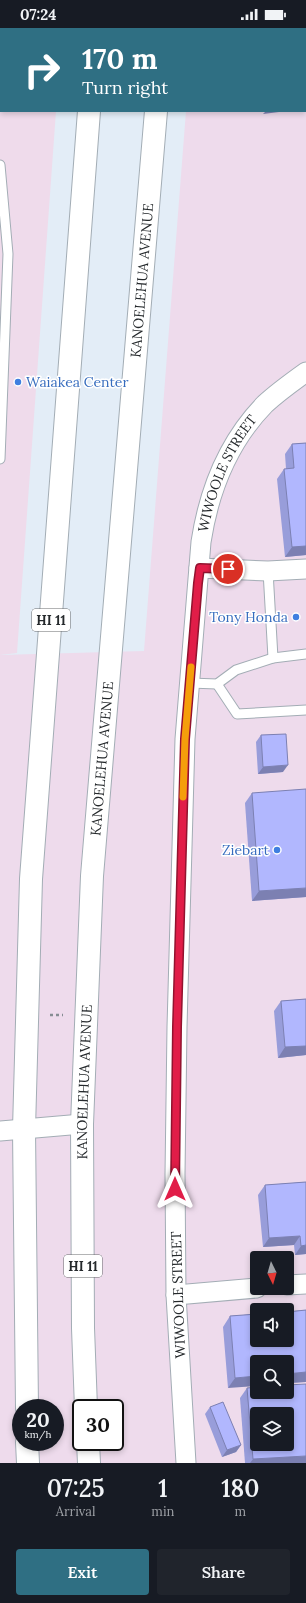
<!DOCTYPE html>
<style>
:root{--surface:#171b24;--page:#20242c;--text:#f1f3f6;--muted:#9ea1a6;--accent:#2f6f83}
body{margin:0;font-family:Lora,serif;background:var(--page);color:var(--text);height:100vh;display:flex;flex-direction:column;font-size:15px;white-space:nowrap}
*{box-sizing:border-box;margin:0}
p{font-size:13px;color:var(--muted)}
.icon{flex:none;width:22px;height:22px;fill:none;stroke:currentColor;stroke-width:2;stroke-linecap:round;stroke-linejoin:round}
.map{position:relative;height:1435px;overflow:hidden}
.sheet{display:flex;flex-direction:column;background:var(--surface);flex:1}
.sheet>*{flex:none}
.guide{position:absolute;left:0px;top:0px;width:306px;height:84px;box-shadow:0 2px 6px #0003;background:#2f6f83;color:#fff;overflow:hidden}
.needle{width:26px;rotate:175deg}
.buttons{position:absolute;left:250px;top:1223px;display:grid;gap:8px}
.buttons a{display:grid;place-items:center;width:44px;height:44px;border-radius:4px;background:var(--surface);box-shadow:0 2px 6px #0003;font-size:20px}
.speed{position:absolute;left:12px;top:1371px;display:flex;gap:8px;font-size:20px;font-weight:700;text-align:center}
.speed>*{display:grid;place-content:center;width:52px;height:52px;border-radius:50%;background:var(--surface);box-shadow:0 2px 6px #0003;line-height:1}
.speed small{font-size:10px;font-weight:400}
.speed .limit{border:2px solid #111;border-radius:6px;background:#fff;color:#111}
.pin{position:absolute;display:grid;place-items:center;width:34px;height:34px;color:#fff;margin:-17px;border:2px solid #fff;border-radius:50%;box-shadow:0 1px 4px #0007}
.me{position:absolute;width:44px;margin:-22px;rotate:0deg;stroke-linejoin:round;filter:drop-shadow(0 0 3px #0008)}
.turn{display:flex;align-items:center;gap:14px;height:84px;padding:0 16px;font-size:18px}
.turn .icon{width:52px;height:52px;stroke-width:2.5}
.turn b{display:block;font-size:28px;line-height:34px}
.eta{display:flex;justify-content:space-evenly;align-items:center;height:68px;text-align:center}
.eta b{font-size:24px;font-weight:600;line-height:28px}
.cta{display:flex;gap:8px;margin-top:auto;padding:8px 16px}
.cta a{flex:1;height:46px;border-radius:4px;background:var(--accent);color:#fff;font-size:16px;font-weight:600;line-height:46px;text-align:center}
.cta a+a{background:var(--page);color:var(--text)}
.status{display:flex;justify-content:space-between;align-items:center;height:28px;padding:0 20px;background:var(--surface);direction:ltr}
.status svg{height:11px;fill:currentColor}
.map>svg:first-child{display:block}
</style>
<div class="status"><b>07:24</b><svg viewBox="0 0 49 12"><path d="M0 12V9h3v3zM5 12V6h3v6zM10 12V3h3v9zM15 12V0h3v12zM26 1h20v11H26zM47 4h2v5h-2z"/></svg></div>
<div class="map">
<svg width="306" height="1435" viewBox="0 0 306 1435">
<rect width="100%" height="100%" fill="#e3edf7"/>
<path fill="#efdbeb" d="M 0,0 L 62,0 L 1,1 L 1,83 L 56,83 L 17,625 L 0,627 Z"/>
<path fill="#eedbec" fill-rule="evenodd" d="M 192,0 L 306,0 L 306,1435 L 0,1435 L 0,627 L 144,623 L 186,83 L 305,83 L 305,1 ZM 257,1230 L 287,1230 L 287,1260 L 257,1260 ZM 257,1282 L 287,1282 L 287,1312 L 257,1312 ZM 257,1334 L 287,1334 L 287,1364 L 257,1364 ZM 21,1380 L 55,1380 L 55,1414 L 21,1414 ZM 81,1380 L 115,1380 L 115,1414 L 81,1414 ZM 257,1386 L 287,1386 L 287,1416 L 257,1416 Z"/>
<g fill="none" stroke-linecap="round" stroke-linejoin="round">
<g stroke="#a3adb5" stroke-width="11">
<g id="service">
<path d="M 0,137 L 8,226 L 0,431"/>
<path d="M 268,543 L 273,630"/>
<path d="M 190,655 L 217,656 L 236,642 L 273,630 L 306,626"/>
<path d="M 217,656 L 237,686 L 306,682"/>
</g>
</g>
<g stroke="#a3adb5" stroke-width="21">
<g id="minor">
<path d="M 199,540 L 268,543 L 306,541"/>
<path d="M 0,1103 L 82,1096"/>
<path d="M 287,1257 L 306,1256"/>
<path d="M 176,1267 L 257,1260"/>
<path id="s1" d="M 186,1435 L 176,1267 L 175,1146 L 177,999 L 185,711 L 201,514 C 209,462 228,414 265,376 C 278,364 292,354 306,344"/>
</g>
</g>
<g stroke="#a3adb5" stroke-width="24">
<g id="trunk">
<path d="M 95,1 L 95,0"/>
<path d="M 162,1 L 162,0"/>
<path d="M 27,1380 L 24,1101 L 31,851 L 89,83"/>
<path id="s2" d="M 86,1380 L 83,1300 L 82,1096 L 92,848 L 156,83"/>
<path d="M 27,1414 L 28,1435"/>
<path d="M 88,1414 L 89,1435"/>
</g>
</g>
<path stroke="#868d93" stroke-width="2.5" stroke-dasharray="3 3" stroke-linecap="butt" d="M 50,987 L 63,987"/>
<use href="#service" stroke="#fff" stroke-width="9"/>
<use href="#minor" stroke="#fff" stroke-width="19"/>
<use href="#trunk" stroke="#fff" stroke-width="22"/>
</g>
<g fill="#989dda">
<path d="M 252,0 L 306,0 L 305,1 L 253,1 Z"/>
<path d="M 306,415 L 306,527 L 285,529 L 277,451 L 284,441 L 286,441 L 285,426 L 292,416 Z"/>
<path d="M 261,707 L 283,744 L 258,746 L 256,714 Z"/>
<path d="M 252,765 L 306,869 L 252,873 L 245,775 Z"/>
<path d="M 306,971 L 306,1027 L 278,1030 L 274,983 L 281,973 Z"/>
<path d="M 306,1154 L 306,1226 L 295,1227 L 294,1217 L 263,1219 L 258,1167 L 265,1157 Z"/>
<path d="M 306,1282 L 306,1354 L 287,1355 L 287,1334 L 228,1360 L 223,1299 L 230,1288 Z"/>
<path d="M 247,1360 L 306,1435 L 245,1435 L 240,1370 Z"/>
<path d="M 210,1379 L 241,1417 L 236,1424 L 222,1429 L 205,1386 Z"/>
</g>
<g fill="#7c80b2">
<rect x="305" y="71" width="1" height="10"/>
<path d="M 266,83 L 287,83 L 263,86 Z"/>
<path d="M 306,518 L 306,527 L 285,529 L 292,519 Z"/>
<path d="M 288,737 L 283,744 L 258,746 L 263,739 Z"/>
<path d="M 306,860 L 306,869 L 252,873 L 259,863 Z"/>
<path d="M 306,1018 L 306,1027 L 278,1030 L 285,1019 Z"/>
<path d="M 300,1208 L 294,1217 L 263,1219 L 269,1210 Z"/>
<path d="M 306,1217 L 306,1226 L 295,1227 L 301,1218 Z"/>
<path d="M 306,1344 L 306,1354 L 287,1355 L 287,1346 Z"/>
<path d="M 257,1348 L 257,1358 L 228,1360 L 235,1350 Z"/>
<path d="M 241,1417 L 236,1424 L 222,1429 L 227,1422 Z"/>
<path d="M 306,1428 L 306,1435 L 250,1435 L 253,1431 Z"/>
</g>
<g fill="#b1b7fe" stroke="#7c80b2" fill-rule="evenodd">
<path d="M 261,0 L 306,0 L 306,71 L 305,71 L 305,1 L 261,1 Z"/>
<path d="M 306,415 L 306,518 L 292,519 L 284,441 L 294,440 L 292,416 Z"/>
<path d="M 286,706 L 288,737 L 263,739 L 261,707 Z"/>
<path d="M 306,761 L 306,860 L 259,863 L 252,765 Z"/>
<path d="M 306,971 L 306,1018 L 285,1019 L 281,973 Z"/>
<path d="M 306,1154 L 306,1217 L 301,1218 L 300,1208 L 269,1210 L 265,1157 Z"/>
<path d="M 306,1282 L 306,1344 L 287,1346 L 287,1334 L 257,1334 L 257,1348 L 235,1350 L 230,1288 L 257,1286 L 257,1312 L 287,1312 L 287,1284 Z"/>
<path d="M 306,1356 L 306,1428 L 253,1431 L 247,1360 L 257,1359 L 257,1364 L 287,1364 L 287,1357 ZM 257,1386 L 287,1386 L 287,1416 L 257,1416 Z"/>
<path d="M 223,1374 L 241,1417 L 227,1422 L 210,1379 Z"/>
</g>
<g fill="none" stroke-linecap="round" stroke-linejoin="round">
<g stroke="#92132f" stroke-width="10">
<path id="route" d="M 175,1161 L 177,999 L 185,711 L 198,555 L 200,540 L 228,541"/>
</g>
<use href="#route" stroke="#e11d48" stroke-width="7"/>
<path stroke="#f59e0b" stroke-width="7" d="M 183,769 L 185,711 L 191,639"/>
</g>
<g fill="#3f7fe0" stroke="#fff" stroke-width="1.5">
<circle cx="18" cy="354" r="4"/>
<circle cx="296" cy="589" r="4"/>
<circle cx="277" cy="822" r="4"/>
</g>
<g text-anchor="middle" stroke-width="3" stroke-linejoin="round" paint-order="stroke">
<g fill="#fff" stroke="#66696b" stroke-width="1">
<rect x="32" y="581" width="38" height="22" rx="3"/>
<rect x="64" y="1227" width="38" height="22" rx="3"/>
</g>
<g font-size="13" font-weight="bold" fill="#25292c">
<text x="51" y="597">HI 11</text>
<text x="83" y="1243">HI 11</text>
</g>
<g font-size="14" fill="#25292c" stroke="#fff">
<text dy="5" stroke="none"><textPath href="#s2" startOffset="1130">KANOELEHUA AVENUE</textPath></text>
<text dy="5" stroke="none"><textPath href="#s1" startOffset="996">WIWOOLE STREET</textPath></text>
<text dy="5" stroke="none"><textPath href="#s2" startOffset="650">KANOELEHUA AVENUE</textPath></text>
<text dy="5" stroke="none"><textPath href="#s2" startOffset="326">KANOELEHUA AVENUE</textPath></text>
<text transform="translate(178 1267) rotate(-92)" y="5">WIWOOLE STREET</text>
</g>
<g font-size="14" fill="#366cbe" stroke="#fff" text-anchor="end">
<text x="26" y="359" text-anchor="start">Waiakea Center</text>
<text x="288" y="594">Tony Honda</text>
<text x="269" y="827">Ziebart</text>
</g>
</g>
</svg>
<div class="buttons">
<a><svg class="needle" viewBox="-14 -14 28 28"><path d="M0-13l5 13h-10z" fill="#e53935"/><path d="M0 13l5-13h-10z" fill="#9ea1a6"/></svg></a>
<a><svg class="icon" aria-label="sound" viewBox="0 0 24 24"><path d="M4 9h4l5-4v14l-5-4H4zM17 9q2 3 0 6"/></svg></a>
<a><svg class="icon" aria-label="search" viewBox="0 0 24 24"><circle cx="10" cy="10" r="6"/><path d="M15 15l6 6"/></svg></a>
<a><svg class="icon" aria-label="layers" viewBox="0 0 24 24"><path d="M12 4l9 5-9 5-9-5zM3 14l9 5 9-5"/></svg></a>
</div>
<div class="speed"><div>20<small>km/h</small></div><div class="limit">30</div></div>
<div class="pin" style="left:228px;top:541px;background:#d93025"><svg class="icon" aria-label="arrive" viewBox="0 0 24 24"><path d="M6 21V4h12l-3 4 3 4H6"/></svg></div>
<svg class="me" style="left:175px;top:1161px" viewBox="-20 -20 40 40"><path d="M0-17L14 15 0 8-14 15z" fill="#e11d48" stroke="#fff" stroke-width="4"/></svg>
<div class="guide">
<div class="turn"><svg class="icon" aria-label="right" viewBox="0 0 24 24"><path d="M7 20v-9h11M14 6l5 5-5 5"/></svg><div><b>170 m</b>Turn right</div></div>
</div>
</div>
<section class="sheet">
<div class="eta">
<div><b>07:25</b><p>Arrival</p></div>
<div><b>1</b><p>min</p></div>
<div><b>180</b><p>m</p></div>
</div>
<div class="cta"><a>Exit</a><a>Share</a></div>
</section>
